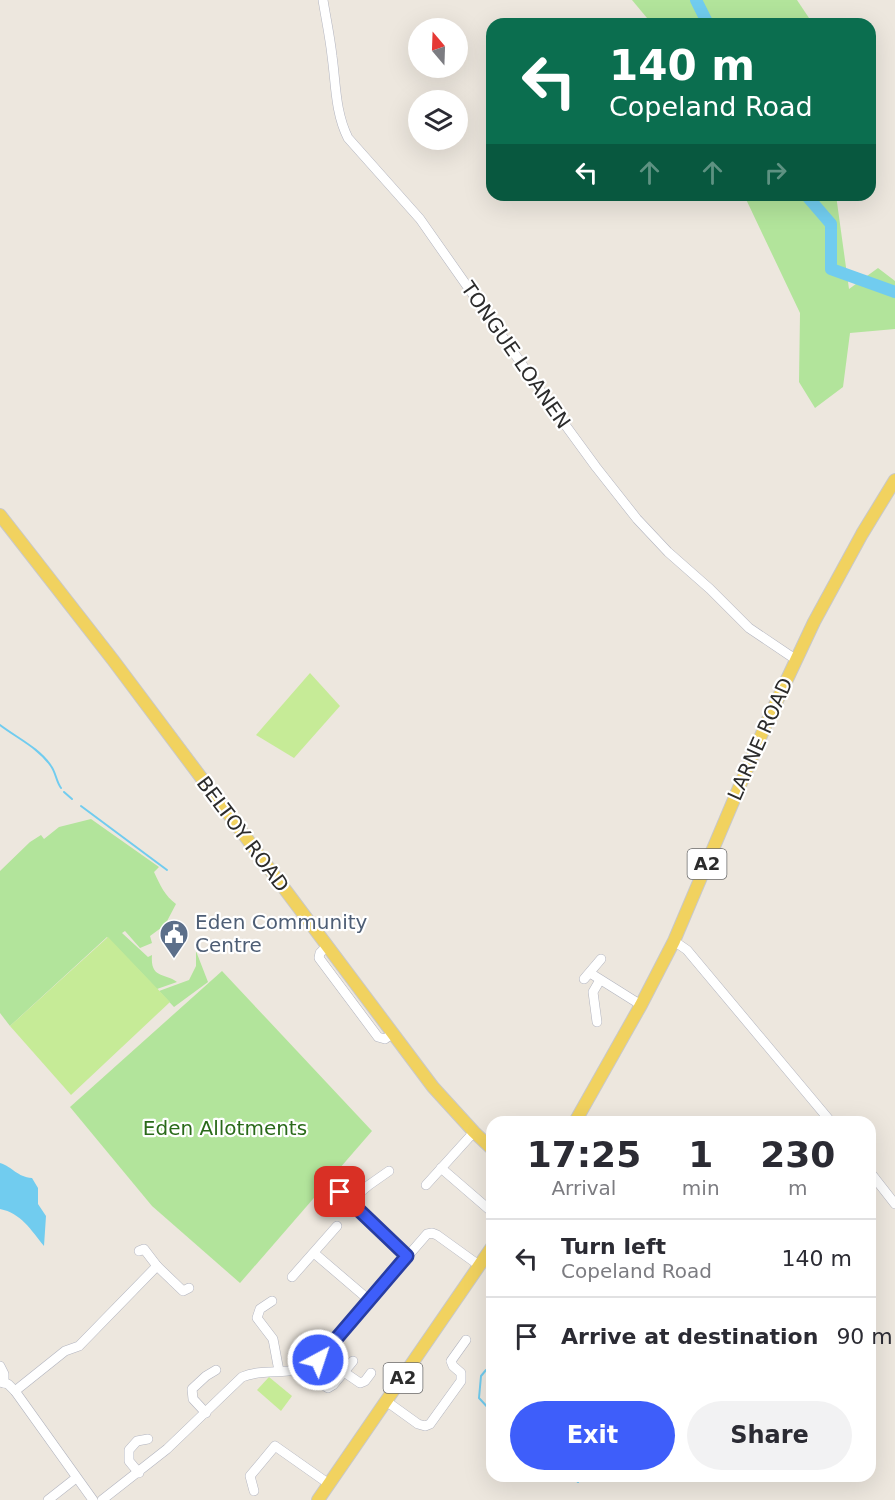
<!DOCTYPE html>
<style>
:root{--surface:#fff;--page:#f2f2f3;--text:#2b2b33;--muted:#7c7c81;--line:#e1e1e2;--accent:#3e5efa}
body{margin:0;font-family:"DejaVu Sans",sans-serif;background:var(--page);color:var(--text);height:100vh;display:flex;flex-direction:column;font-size:22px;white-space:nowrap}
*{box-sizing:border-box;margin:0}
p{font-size:20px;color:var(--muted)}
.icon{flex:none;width:33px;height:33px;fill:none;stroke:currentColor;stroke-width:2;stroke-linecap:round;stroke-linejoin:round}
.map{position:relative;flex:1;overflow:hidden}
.sheet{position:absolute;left:486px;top:1116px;width:390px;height:366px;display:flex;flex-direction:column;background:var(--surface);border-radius:18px;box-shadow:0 6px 24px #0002}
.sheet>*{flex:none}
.top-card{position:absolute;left:486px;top:18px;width:390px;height:183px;border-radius:18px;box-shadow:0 6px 24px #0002;background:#0b6e4f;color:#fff;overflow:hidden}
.needle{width:39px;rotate:341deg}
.buttons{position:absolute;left:408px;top:18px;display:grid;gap:12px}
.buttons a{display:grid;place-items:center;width:60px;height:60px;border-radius:50%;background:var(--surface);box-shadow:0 6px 24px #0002;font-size:30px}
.pin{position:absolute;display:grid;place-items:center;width:51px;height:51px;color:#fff;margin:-26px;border-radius:12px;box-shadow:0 3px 9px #0006}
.me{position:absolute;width:66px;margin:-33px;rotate:40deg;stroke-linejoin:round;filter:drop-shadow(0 0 4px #0008)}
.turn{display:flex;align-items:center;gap:21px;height:126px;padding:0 24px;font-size:27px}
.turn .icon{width:78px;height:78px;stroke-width:2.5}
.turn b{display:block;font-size:42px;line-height:51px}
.lanes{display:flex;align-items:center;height:57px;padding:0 24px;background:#0003;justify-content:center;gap:30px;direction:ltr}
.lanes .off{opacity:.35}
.eta{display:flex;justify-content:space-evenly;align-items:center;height:102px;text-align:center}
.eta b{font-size:36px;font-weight:600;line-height:42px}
.action{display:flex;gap:12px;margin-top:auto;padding:12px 24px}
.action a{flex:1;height:69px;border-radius:36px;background:var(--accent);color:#fff;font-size:24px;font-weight:600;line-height:69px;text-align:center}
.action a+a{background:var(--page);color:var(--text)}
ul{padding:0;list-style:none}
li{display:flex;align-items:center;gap:18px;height:78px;padding:0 24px;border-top:2px solid var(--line)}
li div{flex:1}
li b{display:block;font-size:22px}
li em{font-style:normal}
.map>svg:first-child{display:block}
</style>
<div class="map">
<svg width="895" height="1500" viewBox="0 0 895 1500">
<rect width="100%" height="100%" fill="#ede7de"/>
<g fill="#b2e49b">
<path d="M 632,0 L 797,0 L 813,24 L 652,24 Z"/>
<path d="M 744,195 L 836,195 L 849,289 L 878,268 L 895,281 L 895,329 L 850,333 L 843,387 L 815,408 L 799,382 L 800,313 Z"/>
<path d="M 91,819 L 159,867 L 154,872 C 160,885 165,896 176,904 L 165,925 L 150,936 L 152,943 L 140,948 L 125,931 L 122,933 L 148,957 L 152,955 C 150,979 165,973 177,982 L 157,989 L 107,937 L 10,1026 L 0,1013 L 0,871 L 30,842 L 41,835 L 44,839 L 59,827 Z"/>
<path d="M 196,951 L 208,982 L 174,1007 L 159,991 L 189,980 L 196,966 Z"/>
<path d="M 222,971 L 372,1131 L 240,1283 L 152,1206 L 70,1107 Z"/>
</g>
<g fill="#c6eb97">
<path d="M 310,673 L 340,706 L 294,758 L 256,735 Z"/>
<path d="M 108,937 L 170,1002 L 71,1095 L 10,1026 Z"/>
<path d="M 269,1377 L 292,1396 L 281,1411 L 257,1390 Z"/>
</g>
<path fill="#71ccef" d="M 0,1163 C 13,1167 17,1177 32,1178 L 38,1188 L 38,1204 L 46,1216 L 44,1246 C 31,1230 21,1213 0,1209 Z"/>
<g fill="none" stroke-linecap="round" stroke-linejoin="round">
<g stroke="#71ccef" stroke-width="2">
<path d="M 0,725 C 17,738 39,748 51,766 C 56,773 56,781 61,788"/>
<path d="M 64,792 L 72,799"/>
<path d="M 81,806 L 167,870"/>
<path d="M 488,1258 L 491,1261 L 492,1271"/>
<path d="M 492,1370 L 486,1370 L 481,1376 L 479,1398 L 492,1412"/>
<path d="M 571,1476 L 578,1482"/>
</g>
<g stroke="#71ccef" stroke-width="12">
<path d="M 696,0 L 708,24"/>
<path d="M 806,195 L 831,224 L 831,269 L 895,292"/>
</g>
<g stroke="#b2b4bf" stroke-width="10">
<g id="minor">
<path d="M 323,0 C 326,19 330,37 332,56 C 336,84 335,112 348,138 L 420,219 L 547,400 L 596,467 L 637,519 L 668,552 L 710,589 L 749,628 L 795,659"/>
<path d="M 674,941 L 687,950 L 831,1122"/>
<path d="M 327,946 L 320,953 L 319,958 L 378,1037 L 385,1039 L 393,1033"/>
<path d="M 590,973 L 641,1005"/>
<path d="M 584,979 L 601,959"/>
<path d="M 597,1022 L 593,992 L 600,980"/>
<path d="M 441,1168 L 492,1212"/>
<path d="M 870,1172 L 895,1204"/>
<path d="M 426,1185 L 474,1132"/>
<path d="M 340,1192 L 407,1256"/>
<path d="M 350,1201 L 369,1185 L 389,1171"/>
<path d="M 314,1253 L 369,1300"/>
<path d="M 157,1266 L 183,1291 L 189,1288"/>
<path d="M 292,1277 L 337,1226"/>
<path d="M 272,1301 L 260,1309 L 257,1318 L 273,1339 L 279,1371"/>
<path d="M 0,1366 L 4,1374 L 4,1383"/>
<path d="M 306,1368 L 312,1378 L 328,1388 L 333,1385 L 353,1361"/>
<path d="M 344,1372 L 360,1383 L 365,1381 L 371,1373"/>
<path d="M 0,1382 L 8,1384 L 15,1391 L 93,1500"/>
<path d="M 15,1391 L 65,1351 L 79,1346 L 157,1266 L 144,1249 L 139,1251"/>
<path d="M 386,1401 L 418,1424 L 425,1426 L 430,1424 L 461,1381 L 461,1373 L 453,1366 L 451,1361 L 466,1340"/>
<path d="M 206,1413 L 193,1399 L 192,1389 L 206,1376 L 216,1370"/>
<path d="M 139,1473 L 129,1461 L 129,1450 L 137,1441 L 148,1439"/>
<path d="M 254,1491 L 250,1476 L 275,1446 L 329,1484"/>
<path d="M 48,1500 L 76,1478"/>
<path d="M 102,1500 L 167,1449 L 242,1377 C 265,1367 294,1377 315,1363 L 427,1234 L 432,1233 L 437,1235 L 480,1266"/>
</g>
</g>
<g stroke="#c8c8c8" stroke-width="14">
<g id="major">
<path d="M 0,515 L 113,660 L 433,1087 L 474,1132 L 492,1149"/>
<path d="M 575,1122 L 641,1005 L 674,941 L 766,724 L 814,622 L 862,534 L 895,480"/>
<path d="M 318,1500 L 492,1247"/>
</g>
</g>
<use href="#minor" stroke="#fff" stroke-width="9"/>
<use href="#major" stroke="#f1d25f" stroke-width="12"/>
</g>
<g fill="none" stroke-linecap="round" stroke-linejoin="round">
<g stroke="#283da2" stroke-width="15">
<path id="route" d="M 318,1360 L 407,1256 L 340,1192"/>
</g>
<use href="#route" stroke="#3e5efa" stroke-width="10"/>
</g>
<defs>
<g id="civic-pin" transform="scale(1.5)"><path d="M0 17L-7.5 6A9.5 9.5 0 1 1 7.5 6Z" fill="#5c6f8a" stroke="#fff"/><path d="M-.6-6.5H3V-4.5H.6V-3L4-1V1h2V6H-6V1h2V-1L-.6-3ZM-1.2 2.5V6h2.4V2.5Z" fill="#fff"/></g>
</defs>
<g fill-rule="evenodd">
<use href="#civic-pin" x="174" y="934"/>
</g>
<g text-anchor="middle" stroke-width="4.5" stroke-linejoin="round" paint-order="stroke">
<g fill="#fff" stroke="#6b6b6b" stroke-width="1.5">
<rect x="687.5" y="849" width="39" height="30" rx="4.5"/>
<rect x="383.5" y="1363" width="39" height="30" rx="4.5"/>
</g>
<g font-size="18" font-weight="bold" fill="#2c2c2c">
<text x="707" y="870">A2</text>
<text x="403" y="1384">A2</text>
</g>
<g font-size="20" fill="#2c2c2c" stroke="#fff">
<text transform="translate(516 355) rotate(55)" y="7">TONGUE LOANEN</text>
<text transform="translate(760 739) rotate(-66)" y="7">LARNE ROAD</text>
<text transform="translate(243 834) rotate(53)" y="7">BELTOY ROAD</text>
</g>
<g font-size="20" fill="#4e5e75" stroke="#fff" text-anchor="start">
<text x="195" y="929">Eden Community<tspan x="195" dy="23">Centre</tspan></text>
</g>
<g font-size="20" fill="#2a6a1a" stroke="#fff">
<text x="225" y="1135">Eden Allotments</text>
</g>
</g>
</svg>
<div class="buttons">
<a><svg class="needle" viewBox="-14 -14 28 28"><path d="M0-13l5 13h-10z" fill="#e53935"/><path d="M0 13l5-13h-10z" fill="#7c7c81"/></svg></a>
<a><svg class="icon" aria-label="layers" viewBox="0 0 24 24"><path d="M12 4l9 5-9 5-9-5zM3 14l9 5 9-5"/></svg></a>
</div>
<div class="pin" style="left:340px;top:1192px;background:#d93025"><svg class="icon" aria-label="arrive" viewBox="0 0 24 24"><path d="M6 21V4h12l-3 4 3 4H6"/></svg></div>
<svg class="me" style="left:318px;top:1360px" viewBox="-20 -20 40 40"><circle r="17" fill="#3e5efa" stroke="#fff" stroke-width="3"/><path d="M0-11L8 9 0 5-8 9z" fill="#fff"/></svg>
<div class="top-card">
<div class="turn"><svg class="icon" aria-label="left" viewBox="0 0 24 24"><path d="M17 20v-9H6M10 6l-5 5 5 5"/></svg><div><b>140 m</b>Copeland Road</div></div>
<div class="lanes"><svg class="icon" aria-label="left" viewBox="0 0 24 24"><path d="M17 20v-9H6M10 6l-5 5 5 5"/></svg><svg class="icon off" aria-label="ahead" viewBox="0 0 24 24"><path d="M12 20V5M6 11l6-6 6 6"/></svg><svg class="icon off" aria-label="ahead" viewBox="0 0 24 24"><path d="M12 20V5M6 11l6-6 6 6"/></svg><svg class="icon off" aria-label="right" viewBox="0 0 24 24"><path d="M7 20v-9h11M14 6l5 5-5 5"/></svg></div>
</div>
<section class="sheet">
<div class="eta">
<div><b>17:25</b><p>Arrival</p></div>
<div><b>1</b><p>min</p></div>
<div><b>230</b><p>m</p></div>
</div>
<ul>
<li><svg class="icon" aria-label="left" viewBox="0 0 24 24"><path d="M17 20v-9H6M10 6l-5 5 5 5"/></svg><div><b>Turn left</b><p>Copeland Road</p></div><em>140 m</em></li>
<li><svg class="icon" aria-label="arrive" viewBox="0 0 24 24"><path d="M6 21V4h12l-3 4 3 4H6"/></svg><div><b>Arrive at destination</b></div><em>90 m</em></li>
</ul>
<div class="action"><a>Exit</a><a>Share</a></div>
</section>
</div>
